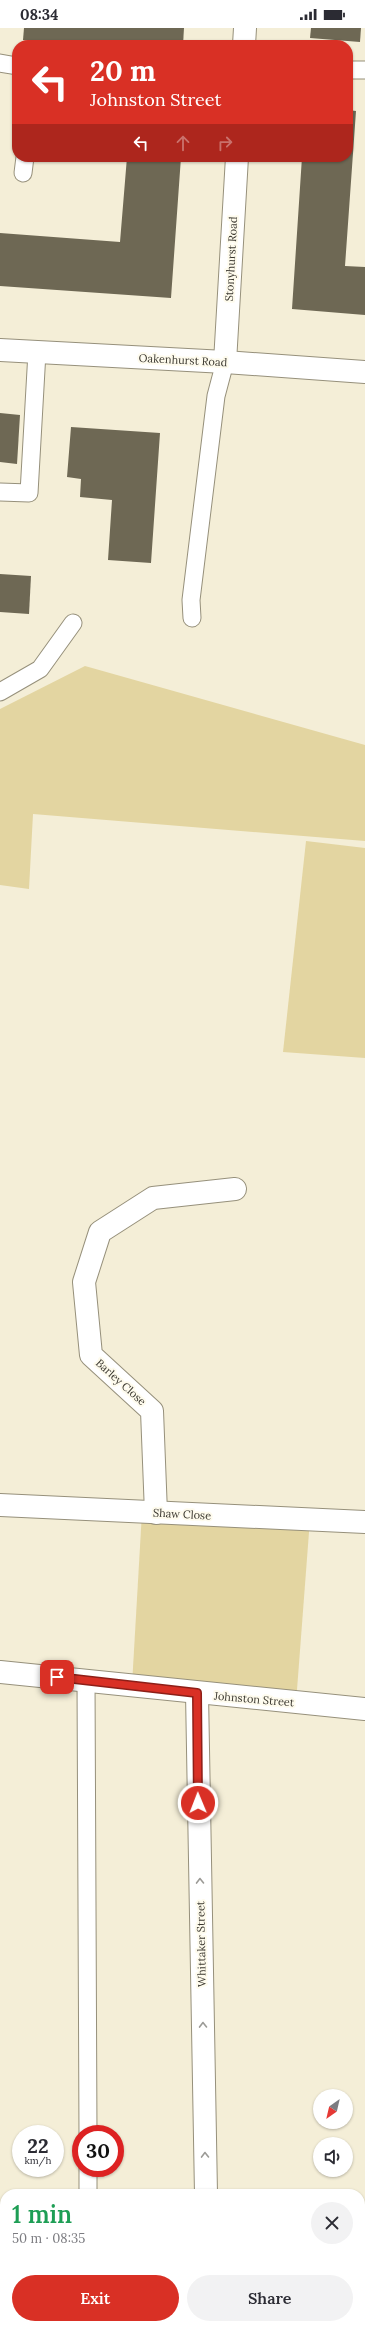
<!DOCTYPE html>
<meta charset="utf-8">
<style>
:root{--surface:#fff;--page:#f2f2f3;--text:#2b2b33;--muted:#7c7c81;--accent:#d93025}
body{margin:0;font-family:Lora,serif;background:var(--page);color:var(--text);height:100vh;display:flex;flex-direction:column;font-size:15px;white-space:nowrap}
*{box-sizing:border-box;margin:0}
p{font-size:13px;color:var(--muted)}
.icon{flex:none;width:22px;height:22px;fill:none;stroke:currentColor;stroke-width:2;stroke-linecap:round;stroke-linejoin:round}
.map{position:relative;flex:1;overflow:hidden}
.panel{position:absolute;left:0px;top:2161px;width:365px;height:140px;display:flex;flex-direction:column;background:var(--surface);border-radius:16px 16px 0 0;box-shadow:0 1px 3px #0004}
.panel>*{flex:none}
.top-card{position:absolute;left:12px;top:12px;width:341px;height:122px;border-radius:16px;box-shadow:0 1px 3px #0004;background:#d93025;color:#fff;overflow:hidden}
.needle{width:26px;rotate:214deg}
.fabs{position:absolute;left:313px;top:2061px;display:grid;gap:8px}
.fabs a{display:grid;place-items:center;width:40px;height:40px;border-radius:50%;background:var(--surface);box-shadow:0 1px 3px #0004;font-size:20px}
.speed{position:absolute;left:12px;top:2097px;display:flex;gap:8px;font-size:20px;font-weight:700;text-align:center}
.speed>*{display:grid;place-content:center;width:52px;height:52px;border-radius:50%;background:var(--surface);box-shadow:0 1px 3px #0004;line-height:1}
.speed small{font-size:10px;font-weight:400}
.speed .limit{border:6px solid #d22;background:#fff;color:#111}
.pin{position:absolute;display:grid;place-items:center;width:34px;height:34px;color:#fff;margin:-17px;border-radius:8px;box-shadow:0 2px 6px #0006}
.me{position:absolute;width:44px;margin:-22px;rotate:359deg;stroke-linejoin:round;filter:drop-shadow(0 0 3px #0008)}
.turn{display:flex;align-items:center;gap:14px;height:84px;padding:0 12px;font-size:18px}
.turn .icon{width:52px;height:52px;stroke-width:2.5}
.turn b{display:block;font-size:28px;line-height:34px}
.lanes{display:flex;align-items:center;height:38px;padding:0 12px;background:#0003;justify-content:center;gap:20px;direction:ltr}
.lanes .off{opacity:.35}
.round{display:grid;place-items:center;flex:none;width:42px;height:42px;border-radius:21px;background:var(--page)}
.summary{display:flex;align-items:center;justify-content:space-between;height:68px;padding:0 12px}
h1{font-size:24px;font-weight:600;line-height:30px;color:#1e9e55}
.cta{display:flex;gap:8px;margin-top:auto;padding:8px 12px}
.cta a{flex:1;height:46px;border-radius:24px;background:var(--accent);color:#fff;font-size:16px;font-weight:600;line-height:46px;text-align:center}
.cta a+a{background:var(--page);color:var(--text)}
.status{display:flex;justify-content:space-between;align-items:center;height:28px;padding:0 20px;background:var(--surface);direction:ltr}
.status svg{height:11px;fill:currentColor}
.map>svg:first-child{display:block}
</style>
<div class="status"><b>08:34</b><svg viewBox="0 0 49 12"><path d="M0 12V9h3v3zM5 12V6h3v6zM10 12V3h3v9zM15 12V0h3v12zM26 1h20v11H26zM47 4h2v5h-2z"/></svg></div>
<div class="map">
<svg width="365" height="2301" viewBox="0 0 365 2301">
<rect width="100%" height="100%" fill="#f4eed7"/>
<g fill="#e3d5a1">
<path d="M 85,638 L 365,717 L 365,813 L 33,786 L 29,861 L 0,857 L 0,681 Z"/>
<path d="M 306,813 L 365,820 L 365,1030 L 283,1024 Z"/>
<path d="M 142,1484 L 310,1491 L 296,1675 L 132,1657 Z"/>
</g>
<g fill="#6e6854">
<path d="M 24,0 L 184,0 L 183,17 L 96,17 L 23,12 Z"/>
<path d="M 311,0 L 361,0 L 360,14 L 310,10 Z"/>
<path d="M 348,82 L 356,83 L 345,238 L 365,239 L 365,287 L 292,281 L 302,129 L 348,129 Z"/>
<path d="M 127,129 L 181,129 L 171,270 L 0,258 L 0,205 L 120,214 Z"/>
<path d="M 0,385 L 20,387 L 17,436 L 0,434 Z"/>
<path d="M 71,399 L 160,405 L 151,535 L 108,532 L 112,472 L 80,469 L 81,451 L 67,449 Z"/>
<path d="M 0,546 L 31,548 L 29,586 L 0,584 Z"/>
</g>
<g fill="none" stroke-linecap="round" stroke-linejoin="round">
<g stroke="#96907b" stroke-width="19">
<g id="service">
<path d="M 0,35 L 17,38"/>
<path d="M 348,42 L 365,42"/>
<path d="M 23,145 L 25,129"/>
<path d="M 0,464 L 29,465 L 37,324"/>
<path d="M 192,590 L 191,572 L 216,368 L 225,334"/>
<path d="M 0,664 L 40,641 L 73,595"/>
<path d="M 86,1651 L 88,2106"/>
<path d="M 88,2140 L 88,2166"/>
<path d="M 89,2296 L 89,2301"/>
</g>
</g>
<g stroke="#96907b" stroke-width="24">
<g id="minor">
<path d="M 244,17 L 245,0"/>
<path d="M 0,322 L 225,334 L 365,344"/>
<path d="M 225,334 L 237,129"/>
<path d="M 0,1477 L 365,1494"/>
<path d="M 156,1485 L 152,1383 L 91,1327 L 84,1254 L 100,1204 L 153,1170 L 235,1161"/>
<path d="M 0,1644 L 365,1681"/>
<path d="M 197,1665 L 206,2166"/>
<path d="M 208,2296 L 208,2301"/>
</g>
</g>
<use href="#service" stroke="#fff" stroke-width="17"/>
<use href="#minor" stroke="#fff" stroke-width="22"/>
</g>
<defs><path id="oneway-chevron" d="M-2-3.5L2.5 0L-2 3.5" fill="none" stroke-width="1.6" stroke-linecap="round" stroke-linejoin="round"/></defs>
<g stroke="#9c9b97">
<use href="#oneway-chevron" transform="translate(200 1853) rotate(-91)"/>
<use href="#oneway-chevron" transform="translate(203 1997) rotate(-91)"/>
<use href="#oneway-chevron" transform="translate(205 2127) rotate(-91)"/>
</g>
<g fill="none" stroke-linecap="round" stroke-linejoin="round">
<g stroke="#8d1f18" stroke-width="10">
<path id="route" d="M 57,1649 L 197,1665 L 198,1775"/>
</g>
<use href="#route" stroke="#d93025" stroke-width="7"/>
</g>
<g text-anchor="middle" stroke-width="4" stroke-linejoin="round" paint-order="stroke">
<g font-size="11" fill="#3a372f" stroke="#fefbed">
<text transform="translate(231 231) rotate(-87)" y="4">Stonyhurst Road</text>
<text transform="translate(183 332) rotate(3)" y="4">Oakenhurst Road</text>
<text transform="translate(121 1354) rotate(42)" y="4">Barley Close</text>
<text transform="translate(182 1486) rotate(3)" y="4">Shaw Close</text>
<text transform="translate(254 1671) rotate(5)" y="4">Johnston Street</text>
<text transform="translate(201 1916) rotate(-91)" y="4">Whittaker Street</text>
</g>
</g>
</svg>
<div class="fabs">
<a><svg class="needle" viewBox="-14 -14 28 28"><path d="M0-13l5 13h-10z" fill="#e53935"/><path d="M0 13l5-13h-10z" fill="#7c7c81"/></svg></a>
<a><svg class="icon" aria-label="sound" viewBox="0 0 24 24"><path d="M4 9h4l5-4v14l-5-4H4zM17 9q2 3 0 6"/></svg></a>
</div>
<div class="speed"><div>22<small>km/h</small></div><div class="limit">30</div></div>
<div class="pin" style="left:57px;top:1649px;background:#d93025"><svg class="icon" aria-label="arrive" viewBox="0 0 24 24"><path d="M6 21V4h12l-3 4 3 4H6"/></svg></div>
<svg class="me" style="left:198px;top:1775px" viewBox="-20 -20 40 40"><circle r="17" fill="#d93025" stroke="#fff" stroke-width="3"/><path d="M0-11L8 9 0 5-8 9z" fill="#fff"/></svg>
<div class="top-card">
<div class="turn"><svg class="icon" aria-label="left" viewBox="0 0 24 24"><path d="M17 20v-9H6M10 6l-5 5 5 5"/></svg><div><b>20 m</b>Johnston Street</div></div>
<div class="lanes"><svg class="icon" aria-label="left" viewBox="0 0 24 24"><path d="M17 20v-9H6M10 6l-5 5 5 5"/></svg><svg class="icon off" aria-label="ahead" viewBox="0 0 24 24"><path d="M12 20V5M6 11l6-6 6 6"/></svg><svg class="icon off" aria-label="right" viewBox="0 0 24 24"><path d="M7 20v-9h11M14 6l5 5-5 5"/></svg></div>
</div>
<section class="panel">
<div class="summary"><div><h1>1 min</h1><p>50 m · 08:35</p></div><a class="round"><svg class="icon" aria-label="close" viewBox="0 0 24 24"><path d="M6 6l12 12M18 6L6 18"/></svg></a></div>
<div class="cta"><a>Exit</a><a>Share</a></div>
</section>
</div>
